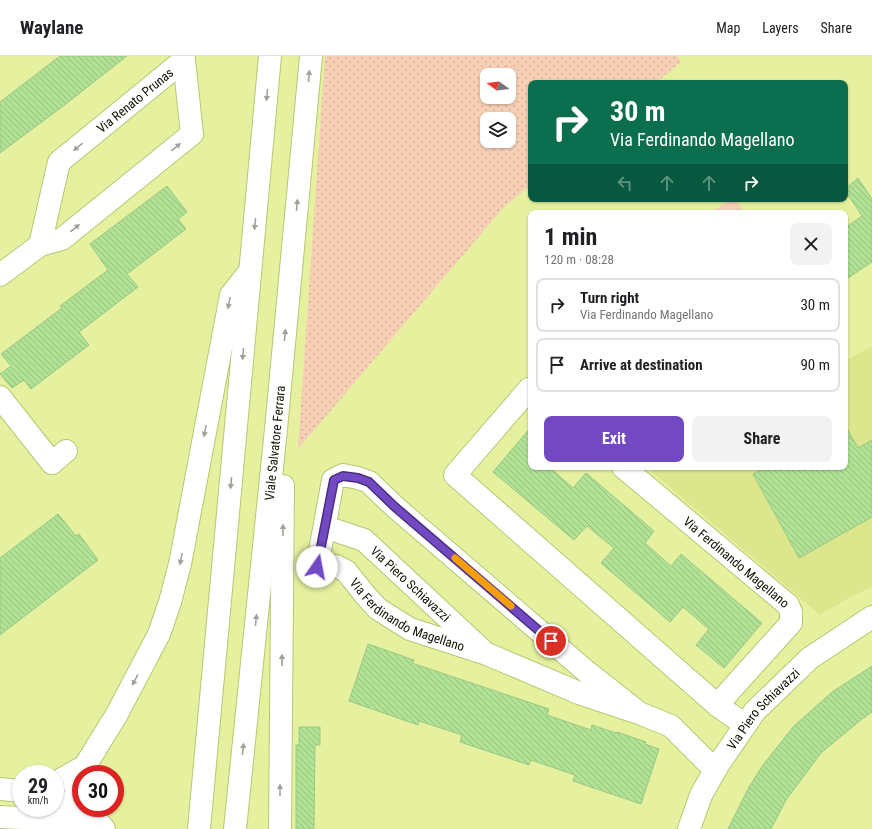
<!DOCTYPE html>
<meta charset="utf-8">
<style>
:root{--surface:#fff;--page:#f2f2f2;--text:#202124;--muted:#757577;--line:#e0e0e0;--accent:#7249c2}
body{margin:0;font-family:"Roboto Condensed",sans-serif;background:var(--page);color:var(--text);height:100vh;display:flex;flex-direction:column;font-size:15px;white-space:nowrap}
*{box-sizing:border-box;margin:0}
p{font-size:13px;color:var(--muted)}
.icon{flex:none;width:22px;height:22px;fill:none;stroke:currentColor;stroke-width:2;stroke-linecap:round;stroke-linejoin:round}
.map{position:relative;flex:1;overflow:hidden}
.panel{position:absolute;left:528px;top:154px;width:320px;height:260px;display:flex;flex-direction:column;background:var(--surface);border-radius:8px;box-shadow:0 1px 3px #0004}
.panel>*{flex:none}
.guide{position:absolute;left:528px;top:24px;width:320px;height:122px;border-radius:8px;box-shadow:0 1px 3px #0004;background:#0b6e4f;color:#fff;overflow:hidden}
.needle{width:26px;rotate:285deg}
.buttons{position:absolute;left:480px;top:12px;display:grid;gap:8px}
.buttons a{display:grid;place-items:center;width:36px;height:36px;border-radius:8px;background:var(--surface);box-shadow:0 1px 3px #0004;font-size:20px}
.speed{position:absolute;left:12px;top:709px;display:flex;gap:8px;font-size:20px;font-weight:700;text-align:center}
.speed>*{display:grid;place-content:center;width:52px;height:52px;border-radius:50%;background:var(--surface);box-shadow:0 1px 3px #0004;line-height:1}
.speed small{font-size:10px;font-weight:400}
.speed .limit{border:6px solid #d22;background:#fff;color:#111}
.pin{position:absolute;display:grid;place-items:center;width:34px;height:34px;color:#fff;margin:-17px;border:2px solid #fff;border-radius:50%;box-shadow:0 1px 4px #0007}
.me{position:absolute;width:44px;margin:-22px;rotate:12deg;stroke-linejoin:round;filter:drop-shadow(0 0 3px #0008)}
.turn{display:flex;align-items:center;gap:14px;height:84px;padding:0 16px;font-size:18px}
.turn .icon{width:52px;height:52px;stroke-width:2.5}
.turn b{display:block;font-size:28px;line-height:34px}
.lanes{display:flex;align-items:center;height:38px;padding:0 16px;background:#0003;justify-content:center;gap:20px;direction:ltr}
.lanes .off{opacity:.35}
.round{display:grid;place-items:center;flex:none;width:42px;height:42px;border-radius:8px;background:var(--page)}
.summary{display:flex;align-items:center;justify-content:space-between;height:68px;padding:0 16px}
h1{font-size:24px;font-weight:700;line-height:30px}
.action{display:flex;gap:8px;margin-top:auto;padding:8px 16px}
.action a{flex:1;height:46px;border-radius:8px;background:var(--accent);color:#fff;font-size:16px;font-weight:700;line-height:46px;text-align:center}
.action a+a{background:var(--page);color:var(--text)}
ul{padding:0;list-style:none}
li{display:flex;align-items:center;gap:12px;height:54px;margin:0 8px 6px;padding:0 8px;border:2px solid var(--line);border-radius:8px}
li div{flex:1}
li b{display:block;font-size:15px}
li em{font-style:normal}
header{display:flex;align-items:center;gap:24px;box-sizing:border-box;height:56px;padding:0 20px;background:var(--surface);border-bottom:1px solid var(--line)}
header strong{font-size:19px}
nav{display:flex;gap:22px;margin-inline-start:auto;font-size:14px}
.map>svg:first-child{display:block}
</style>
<header>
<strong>Waylane</strong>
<nav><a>Map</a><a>Layers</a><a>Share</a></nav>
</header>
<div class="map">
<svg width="872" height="773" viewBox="0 0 872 773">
<defs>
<pattern id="grass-dots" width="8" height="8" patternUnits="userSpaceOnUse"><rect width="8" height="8" fill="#f6cfb5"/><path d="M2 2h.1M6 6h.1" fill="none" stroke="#d2b19a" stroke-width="1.8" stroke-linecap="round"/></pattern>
<pattern id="building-back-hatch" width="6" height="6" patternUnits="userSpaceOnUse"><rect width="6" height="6" fill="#b1e195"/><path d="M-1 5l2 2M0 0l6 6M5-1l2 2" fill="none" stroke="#97c07f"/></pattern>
</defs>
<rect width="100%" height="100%" fill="#e6f19f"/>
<path fill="#dbe68d" d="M 872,290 L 872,531 L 854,539 L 820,559 L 651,415 L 657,411 L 845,411 L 845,305 Z"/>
<path fill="url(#grass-dots)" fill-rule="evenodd" d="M 325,0 L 677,0 L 681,6 L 656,27 L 531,27 L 531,129 L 504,151 L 298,393 ZM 487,19 L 509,19 L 509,41 L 487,41 ZM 487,63 L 509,63 L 509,85 L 487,85 Z"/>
<path fill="#f6cfb5" d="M 731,143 L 735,143 L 745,157 L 710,157 Z"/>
<g fill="url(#building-back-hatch)" stroke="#9cc883">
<path d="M 60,0 L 127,0 L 62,51 L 0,97 L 0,46 Z"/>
<path d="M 858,122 L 872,143 L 872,206 L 845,224 L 845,172 L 862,160 L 845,134 L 845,133 Z"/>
<path d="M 167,130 L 187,156 L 178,163 L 186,173 L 127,218 L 138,231 L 79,276 L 89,289 L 31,333 L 24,324 L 12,332 L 0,318 L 11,310 L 1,298 L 62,252 L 60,250 L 108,214 L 90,188 Z"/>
<path d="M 845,369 L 858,392 L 872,384 L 872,461 L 799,502 L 753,418 L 766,411 L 845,411 Z"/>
<path d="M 531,371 L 531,411 L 549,411 L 573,432 L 586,417 L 654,475 L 645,487 L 671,510 L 681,498 L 762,567 L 724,612 L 696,589 L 709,573 L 683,551 L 670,566 L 601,507 L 614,492 L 587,470 L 574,484 L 493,416 Z"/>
<path d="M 58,458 L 76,480 L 79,478 L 98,504 L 0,579 L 0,502 Z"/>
<path d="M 368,588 L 414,604 L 412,607 L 549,653 L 547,659 L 591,674 L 592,669 L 616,677 L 617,676 L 646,686 L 645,688 L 659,693 L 641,748 L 573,725 L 575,719 L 531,704 L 529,709 L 460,686 L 462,679 L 419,665 L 418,669 L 349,645 Z"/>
<path d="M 872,610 L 872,656 L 862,663 L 821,697 L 786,744 L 771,773 L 728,773 L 749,731 L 763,709 L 794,670 L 832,636 Z"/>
<path d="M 299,671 L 320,671 L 320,689 L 315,689 L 314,773 L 296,773 L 296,689 L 299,689 Z"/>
</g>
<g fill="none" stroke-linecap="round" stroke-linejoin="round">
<g stroke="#bbc574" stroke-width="24">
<g id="minor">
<path id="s1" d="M 40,189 L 59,106 L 184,4"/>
<path d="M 0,219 L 40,189 L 62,183 L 192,78 L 184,4"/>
<path d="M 531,335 L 529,333 L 455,419 L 717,649 L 745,669"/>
<path d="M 0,341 L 52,407 L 66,395"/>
<path id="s2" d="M 623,411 L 788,549 L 791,556 L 791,567 L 717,649"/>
<path id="s3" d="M 325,471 L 364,484 L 481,593"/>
<path id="s4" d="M 639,657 L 587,616 L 395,451 L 369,426 L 358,422 L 343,419 L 333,424 L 317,511 L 336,510 L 346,515 L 366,540 L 378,553 L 410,573 L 487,598 L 579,637 L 639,657 L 671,670 L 715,714"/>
<path d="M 0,733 L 21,735"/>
<path d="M 55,744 L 73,750 L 99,767 L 104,773"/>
<path d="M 0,761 C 18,762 69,762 83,773"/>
<path id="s5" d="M 689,773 L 701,739 L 718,709 L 755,655 L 810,602 L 872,561"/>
</g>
</g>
<g stroke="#bbc574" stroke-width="24">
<g id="trunk">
<path d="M 82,718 L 85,710 L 117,658 L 159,578 L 170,546 L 180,508 L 231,239 L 250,215"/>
<path d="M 55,727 L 85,710"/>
<path d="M 80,771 L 76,735 L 81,721"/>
<path d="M 199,773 L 270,0"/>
<path id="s6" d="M 235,773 L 276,373 L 311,0"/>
<path d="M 280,773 L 283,430"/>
</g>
</g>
<use href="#minor" stroke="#fff" stroke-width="22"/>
<use href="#trunk" stroke="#fff" stroke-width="22"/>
</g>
<defs><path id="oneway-solid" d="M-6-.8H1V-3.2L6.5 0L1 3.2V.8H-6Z"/></defs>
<g fill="#a0a199">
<use href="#oneway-solid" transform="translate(309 20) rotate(-85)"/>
<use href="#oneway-solid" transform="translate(267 39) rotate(95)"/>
<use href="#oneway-solid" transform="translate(78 91) rotate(141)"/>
<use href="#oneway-solid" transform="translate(176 91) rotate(-39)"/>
<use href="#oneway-solid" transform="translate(297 149) rotate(-85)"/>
<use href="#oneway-solid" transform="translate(255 168) rotate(95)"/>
<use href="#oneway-solid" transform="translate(75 172) rotate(-39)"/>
<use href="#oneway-solid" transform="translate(229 247) rotate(101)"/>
<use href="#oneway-solid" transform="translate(285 279) rotate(-85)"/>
<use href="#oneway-solid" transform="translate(243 298) rotate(95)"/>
<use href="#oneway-solid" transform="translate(205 375) rotate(101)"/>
<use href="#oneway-solid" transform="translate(231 427) rotate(95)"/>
<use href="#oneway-solid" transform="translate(283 474) rotate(-90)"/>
<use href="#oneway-solid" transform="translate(181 503) rotate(101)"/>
<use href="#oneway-solid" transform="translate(256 564) rotate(-84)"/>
<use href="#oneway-solid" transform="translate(282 604) rotate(-90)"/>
<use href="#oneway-solid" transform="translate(135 624) rotate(118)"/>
<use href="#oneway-solid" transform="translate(243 693) rotate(-84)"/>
<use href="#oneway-solid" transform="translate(280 734) rotate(-90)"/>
</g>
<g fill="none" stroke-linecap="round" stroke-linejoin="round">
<g stroke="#4a2f7e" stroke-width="10">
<path id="route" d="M 317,511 L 334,424 L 343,420 L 358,422 L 369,426 L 395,451 L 551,585"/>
</g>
<use href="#route" stroke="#7249c2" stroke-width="7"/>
<path stroke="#f59e0b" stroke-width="7" d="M 455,502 L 511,550"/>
</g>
<g text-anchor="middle" stroke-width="3" stroke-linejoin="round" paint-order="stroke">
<g font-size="13" fill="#111300" stroke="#f4ffac">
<text dy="5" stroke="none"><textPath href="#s1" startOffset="183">Via Renato Prunas</textPath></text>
<text dy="5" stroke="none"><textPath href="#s6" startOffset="388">Viale Salvatore Ferrara</textPath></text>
<text dy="5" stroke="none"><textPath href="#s2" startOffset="148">Via Ferdinando Magellano</textPath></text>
<text dy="5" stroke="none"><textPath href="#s3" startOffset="105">Via Piero Schiavazzi</textPath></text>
<text dy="5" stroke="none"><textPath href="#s4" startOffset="590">Via Ferdinando Magellano</textPath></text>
<text dy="5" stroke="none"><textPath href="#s5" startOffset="143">Via Piero Schiavazzi</textPath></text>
</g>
</g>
</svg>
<div class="buttons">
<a><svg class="needle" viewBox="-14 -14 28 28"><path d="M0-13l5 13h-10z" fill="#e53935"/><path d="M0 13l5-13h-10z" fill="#757577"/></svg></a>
<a><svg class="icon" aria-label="layers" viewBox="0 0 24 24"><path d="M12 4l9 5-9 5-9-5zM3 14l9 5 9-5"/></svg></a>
</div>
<div class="speed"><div>29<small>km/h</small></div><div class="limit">30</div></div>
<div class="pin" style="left:551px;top:585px;background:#d93025"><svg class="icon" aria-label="arrive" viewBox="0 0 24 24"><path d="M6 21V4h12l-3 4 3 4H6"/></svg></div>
<svg class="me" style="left:317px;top:511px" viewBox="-20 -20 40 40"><circle r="19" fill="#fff"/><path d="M0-13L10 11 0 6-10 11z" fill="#7249c2"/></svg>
<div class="guide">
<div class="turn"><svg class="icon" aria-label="right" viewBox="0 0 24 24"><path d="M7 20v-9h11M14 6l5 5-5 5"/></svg><div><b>30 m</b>Via Ferdinando Magellano</div></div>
<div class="lanes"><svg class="icon off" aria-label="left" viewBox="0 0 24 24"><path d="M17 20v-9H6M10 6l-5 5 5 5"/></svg><svg class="icon off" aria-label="ahead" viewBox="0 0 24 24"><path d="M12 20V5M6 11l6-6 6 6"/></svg><svg class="icon off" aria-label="ahead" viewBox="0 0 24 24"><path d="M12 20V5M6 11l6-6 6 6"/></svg><svg class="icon" aria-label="right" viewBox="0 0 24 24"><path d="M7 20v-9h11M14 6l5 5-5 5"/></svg></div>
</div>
<section class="panel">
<div class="summary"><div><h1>1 min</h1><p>120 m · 08:28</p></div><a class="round"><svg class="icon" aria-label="close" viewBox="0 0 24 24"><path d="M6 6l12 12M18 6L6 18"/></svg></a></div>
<ul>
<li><svg class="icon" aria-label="right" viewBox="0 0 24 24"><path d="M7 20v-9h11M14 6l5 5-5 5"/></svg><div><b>Turn right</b><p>Via Ferdinando Magellano</p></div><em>30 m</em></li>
<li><svg class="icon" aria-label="arrive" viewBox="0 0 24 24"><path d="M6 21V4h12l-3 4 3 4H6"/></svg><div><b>Arrive at destination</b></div><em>90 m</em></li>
</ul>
<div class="action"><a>Exit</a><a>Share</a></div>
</section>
</div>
